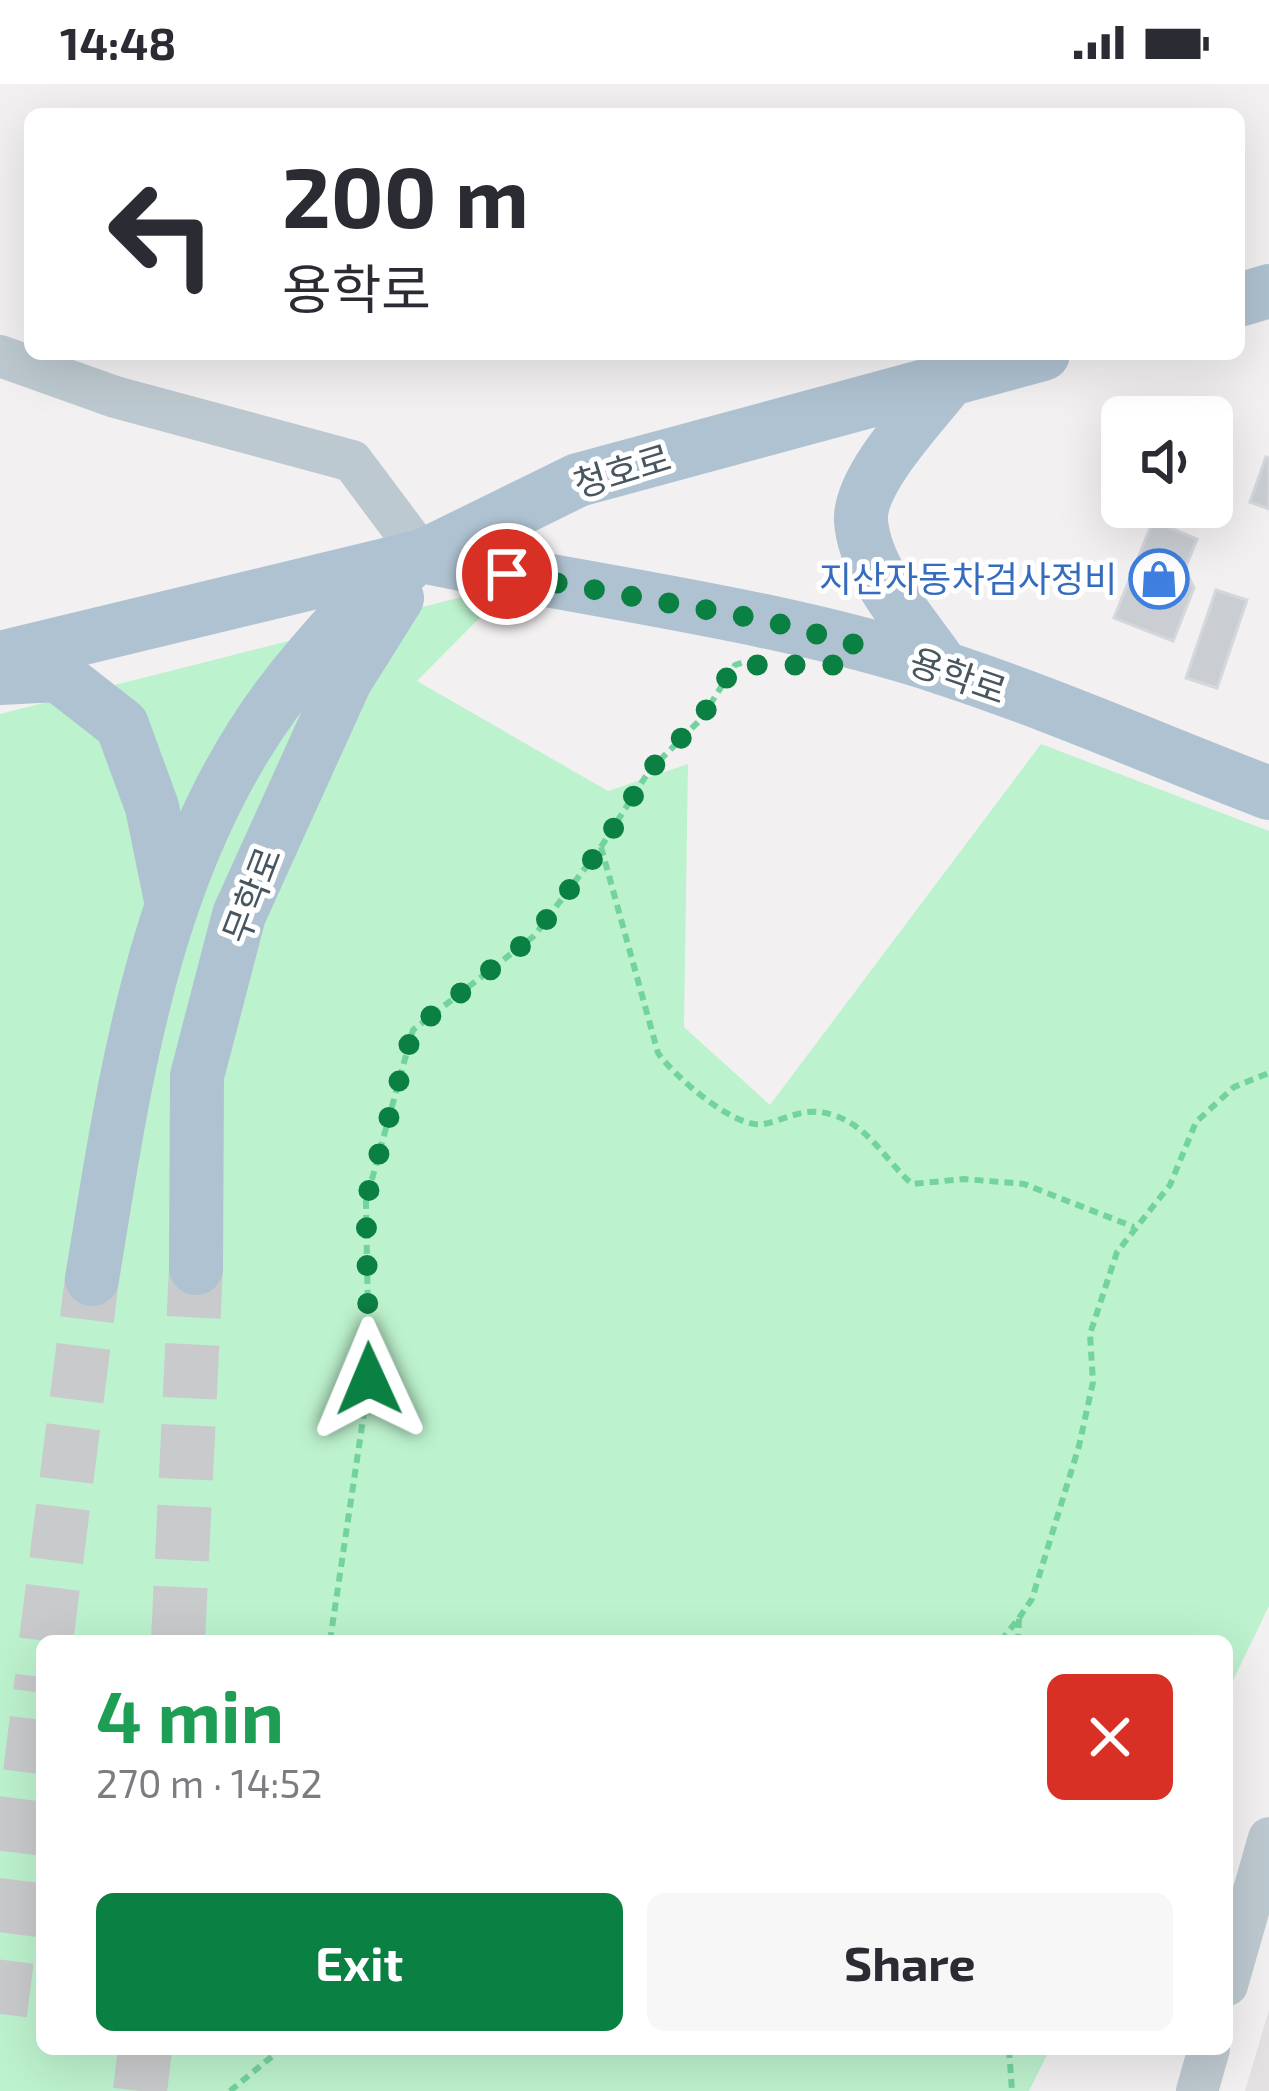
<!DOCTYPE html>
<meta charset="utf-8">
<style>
:root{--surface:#fff;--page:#f7f7f7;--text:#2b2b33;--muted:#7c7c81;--accent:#0b8043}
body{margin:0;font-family:"Exo 2","Noto Sans KR",sans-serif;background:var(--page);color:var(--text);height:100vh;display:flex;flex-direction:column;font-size:45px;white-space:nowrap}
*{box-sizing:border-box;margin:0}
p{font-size:39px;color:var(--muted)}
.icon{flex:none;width:66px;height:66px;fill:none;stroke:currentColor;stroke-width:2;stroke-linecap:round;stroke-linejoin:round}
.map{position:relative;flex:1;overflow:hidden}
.details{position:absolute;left:36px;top:1551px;width:1197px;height:420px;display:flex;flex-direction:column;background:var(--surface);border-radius:18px;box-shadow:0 12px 48px #0002}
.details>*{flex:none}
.guide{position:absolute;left:24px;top:24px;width:1221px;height:252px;border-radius:18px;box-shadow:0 12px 48px #0002;background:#fff;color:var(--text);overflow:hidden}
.tools{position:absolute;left:1101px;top:312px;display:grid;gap:24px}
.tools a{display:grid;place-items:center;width:132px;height:132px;border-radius:18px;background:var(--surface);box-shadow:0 12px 48px #0002;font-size:60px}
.pin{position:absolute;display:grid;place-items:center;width:102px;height:102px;color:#fff;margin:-51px;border:6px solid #fff;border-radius:50%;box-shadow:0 3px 12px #0007}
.me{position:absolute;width:132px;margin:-66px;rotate:359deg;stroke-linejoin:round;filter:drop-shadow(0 0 9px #0008)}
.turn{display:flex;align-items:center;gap:42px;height:252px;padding:0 60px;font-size:54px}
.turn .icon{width:156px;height:156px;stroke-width:2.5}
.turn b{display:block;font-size:84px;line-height:102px}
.round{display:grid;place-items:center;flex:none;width:126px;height:126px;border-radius:18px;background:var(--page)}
.headline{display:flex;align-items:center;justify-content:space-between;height:204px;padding:0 60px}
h1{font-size:72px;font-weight:700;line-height:90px;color:#1e9e55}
.action{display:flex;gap:24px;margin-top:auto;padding:24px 60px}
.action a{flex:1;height:138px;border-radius:18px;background:var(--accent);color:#fff;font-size:48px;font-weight:700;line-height:138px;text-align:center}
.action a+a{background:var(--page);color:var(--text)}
.status{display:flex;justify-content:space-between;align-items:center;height:84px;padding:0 60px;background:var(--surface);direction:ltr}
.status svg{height:33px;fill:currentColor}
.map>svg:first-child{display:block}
</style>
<div class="status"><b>14:48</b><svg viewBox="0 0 49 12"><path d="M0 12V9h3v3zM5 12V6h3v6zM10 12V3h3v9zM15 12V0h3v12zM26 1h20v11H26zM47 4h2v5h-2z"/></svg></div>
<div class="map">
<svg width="1269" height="2007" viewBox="0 0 1269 2007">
<rect width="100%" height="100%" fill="#f3f0f1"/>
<path fill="#e4e1e3" d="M 1269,1926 L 1269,2007 L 1245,2007 Z"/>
<path fill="#bdf2ce" d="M 513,500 L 417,597 L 608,707 L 688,680 L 684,943 L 770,1021 L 1041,660 L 1269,747 L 1269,1522 L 1227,1609 L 1227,1557 L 42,1557 L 42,1965 L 1050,1965 L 1029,2007 L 0,2007 L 0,630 Z"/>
<g fill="#caced3" stroke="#d4d7dc" stroke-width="3">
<path d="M 1266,373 L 1269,374 L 1269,425 L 1250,418 Z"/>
<path d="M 1153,437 L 1197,455 L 1185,485 L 1194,504 L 1173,557 L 1114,534 Z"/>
<path d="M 1216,506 L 1247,516 L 1217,604 L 1186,594 Z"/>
</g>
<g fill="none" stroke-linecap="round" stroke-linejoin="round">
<g stroke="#c8cacc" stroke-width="54" stroke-dasharray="54 27" stroke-linecap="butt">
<path d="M 46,1557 L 92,1195"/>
<path d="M 178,1557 L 196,1184"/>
<path d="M 0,1930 L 42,1593"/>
<path d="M 140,2007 L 145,1965"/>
</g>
<g stroke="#73d39c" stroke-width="6" stroke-dasharray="9 6" stroke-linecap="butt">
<path d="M 601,763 L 658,969 C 673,991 735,1046 764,1040 C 791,1034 806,1021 836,1032 C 870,1044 886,1077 912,1100 L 964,1095 L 1024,1100 L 1134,1143"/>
<path d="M 1019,1534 L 1032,1515 L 1079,1362 L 1093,1298 L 1090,1250 L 1117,1168 L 1170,1101 L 1196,1038 L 1234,1003 L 1269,989"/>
<path d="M 330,1557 L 369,1295 L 366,1117 L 413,946 L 534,852 L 601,763 L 649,687 L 701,635 L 735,581 L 744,578"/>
<path d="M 1001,1557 L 1019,1534 L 1018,1557"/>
<path d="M 1009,1965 L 1012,2007"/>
<path d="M 230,2007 L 281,1965"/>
</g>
<g stroke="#bdc9d0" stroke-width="42">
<path d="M 0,272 L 115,313 L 352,377 L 423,472"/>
<path d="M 1227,1901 L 1269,1754"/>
<path d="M 1197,2007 L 1209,1965"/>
</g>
<g stroke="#afc2d1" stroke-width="54">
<path d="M 1239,216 L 1269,207"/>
<path d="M 423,472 C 596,509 775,529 943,584 C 1053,620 1161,668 1269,709"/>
<path d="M 0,574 L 423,472 L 578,396 L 1043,270"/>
<path d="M 943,584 C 915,542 865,490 861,437 C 858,396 924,328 949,296"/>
<path d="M 0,594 L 58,591 L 122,641 L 152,723 L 171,816"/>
<path d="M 196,1184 L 197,992 L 239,831 L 345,597 L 397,514"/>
<path d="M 92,1195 C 128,975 158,751 308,576 C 339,540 365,508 406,482"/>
</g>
</g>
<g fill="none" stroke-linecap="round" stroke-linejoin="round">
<path stroke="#0b8043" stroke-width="21" stroke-dasharray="0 37.8" d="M 369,1295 L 366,1117 L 413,946 L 534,852 L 602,763 L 649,687 L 701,634 L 735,581 L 841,581 L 857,561 L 769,537 L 507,490"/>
</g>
<defs>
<g id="shop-ring" transform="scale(3)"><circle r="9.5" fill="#fff" stroke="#3f7fe0" stroke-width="1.5"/><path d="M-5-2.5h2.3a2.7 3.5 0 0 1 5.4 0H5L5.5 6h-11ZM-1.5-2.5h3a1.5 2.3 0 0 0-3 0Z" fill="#3f7fe0"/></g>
</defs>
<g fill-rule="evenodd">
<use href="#shop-ring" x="1159" y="495"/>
</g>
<g text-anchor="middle" stroke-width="10" stroke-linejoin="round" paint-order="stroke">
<g font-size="36" fill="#47565f" stroke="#fff">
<text transform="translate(622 387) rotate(-17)" y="13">청호로</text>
<text transform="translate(958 592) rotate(19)" y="13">용학로</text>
<text transform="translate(252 811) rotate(-69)" y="13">무학로</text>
</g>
<g font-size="36" fill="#366cbe" stroke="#fff" text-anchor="end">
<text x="1117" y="508">지산자동차검사정비</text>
</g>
</g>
</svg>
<div class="tools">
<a><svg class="icon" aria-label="sound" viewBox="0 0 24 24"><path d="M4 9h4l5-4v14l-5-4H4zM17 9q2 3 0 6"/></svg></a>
</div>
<div class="pin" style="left:507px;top:490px;background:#d93025"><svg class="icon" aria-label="arrive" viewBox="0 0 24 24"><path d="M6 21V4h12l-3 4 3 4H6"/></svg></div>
<svg class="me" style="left:369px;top:1295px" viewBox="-20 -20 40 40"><path d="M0-17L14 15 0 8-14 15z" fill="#0b8043" stroke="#fff" stroke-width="4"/></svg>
<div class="guide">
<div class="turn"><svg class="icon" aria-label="left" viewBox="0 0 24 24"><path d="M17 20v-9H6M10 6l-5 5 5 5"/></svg><div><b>200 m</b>용학로</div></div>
</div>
<section class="details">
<div class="headline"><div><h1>4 min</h1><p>270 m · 14:52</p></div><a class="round" style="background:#d93025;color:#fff"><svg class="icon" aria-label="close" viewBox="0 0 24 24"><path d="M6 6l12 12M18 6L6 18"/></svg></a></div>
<div class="action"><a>Exit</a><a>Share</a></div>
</section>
</div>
